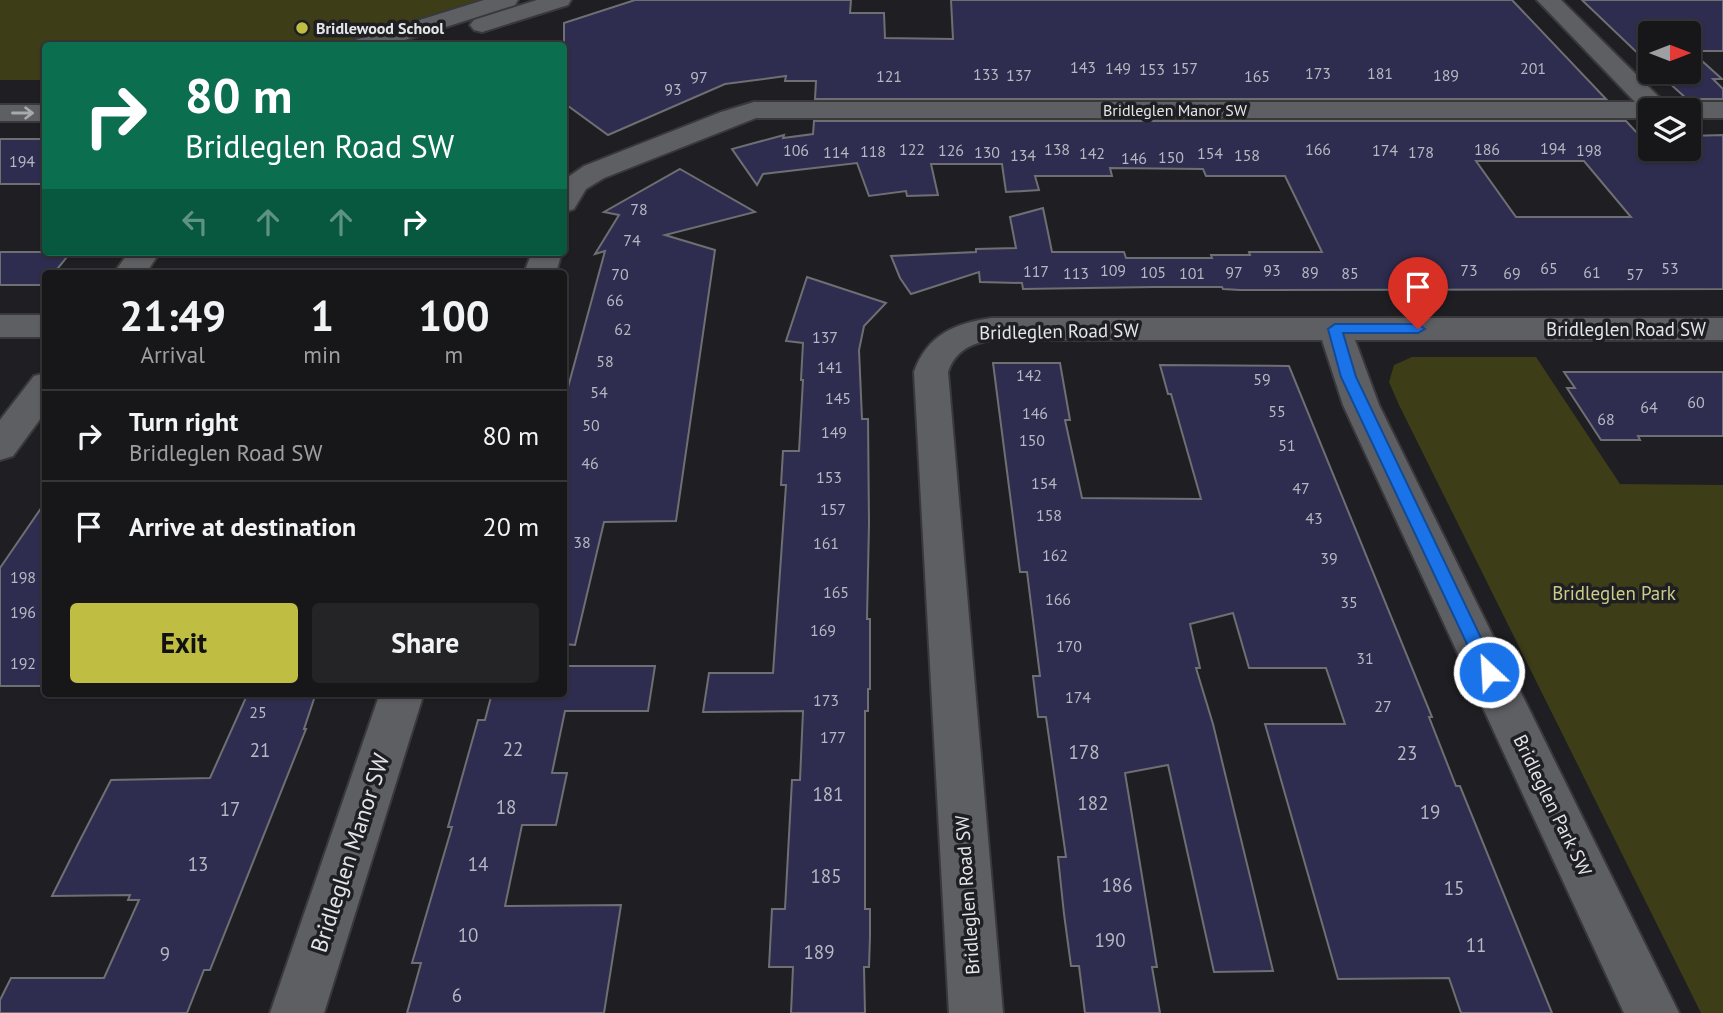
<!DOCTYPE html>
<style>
:root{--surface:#17171a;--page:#242427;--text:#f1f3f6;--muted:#9e9fa2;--line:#363639;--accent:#bfbe42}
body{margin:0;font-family:"PT Sans",sans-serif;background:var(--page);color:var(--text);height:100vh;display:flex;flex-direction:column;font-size:26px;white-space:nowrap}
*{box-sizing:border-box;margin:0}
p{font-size:23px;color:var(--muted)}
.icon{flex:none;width:38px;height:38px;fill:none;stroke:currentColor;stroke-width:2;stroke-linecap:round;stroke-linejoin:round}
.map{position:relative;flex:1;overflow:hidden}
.sheet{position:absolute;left:42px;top:270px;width:525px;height:427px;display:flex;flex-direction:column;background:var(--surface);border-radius:7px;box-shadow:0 2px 5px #0004,0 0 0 2px var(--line)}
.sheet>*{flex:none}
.banner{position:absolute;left:42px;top:42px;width:525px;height:214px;border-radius:7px;box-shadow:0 2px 5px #0004,0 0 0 2px var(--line);background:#0b6e4f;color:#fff;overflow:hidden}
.needle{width:46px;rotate:90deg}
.tools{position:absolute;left:1638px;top:21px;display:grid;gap:14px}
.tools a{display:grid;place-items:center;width:63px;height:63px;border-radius:7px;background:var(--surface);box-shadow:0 2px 5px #0004,0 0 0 2px var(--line);font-size:35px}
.pin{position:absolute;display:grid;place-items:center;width:60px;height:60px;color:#fff;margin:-72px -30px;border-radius:50% 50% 50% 0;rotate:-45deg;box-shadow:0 0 7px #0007}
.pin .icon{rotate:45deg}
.me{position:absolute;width:77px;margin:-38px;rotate:335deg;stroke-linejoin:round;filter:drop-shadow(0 0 5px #0008)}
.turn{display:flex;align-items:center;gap:24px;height:147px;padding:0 28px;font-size:32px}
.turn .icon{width:91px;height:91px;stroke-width:2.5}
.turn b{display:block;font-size:49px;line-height:60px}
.lanes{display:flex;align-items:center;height:66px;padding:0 28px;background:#0003;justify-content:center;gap:35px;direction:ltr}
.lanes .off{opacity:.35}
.eta{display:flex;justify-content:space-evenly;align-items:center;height:119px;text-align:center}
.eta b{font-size:42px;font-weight:800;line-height:49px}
.primary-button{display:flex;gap:14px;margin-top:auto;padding:14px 28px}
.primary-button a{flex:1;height:80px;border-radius:7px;background:var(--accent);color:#111;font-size:28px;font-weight:800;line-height:80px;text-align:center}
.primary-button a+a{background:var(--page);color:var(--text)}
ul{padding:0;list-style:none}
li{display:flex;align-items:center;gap:21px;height:91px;padding:0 28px;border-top:2px solid var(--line)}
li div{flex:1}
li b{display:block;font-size:26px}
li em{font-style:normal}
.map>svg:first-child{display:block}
</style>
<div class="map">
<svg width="1723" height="1013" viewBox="0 0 1723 1013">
<rect width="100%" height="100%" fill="#1f1f23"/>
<g fill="#3d3d17">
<path d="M 0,0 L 484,0 L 336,45 L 46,46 L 45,80 L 0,80 Z"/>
<path d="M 1412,357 L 1536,357 L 1620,484 L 1723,485 L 1723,1013 L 1701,1013 L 1399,405 L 1389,382 L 1394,365 Z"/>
</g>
<g fill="#2e2d4f" stroke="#6e6f73" stroke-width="2" fill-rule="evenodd">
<path d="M 635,0 L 851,0 L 850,13 L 884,13 L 885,38 L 953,39 L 951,0 L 1512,0 L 1606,99 L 815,99 L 816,81 L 785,81 L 786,76 L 725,84 L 608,135 L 564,103 L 564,23 Z"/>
<path d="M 1582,0 L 1723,0 L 1723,51 L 1691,51 L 1722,79 L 1713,79 L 1723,89 L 1723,99 L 1687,99 L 1657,72 L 1689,72 L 1689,33 L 1650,33 L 1650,65 Z"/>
<path d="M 814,121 L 1626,121 L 1640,136 L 1650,136 L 1650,149 L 1689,149 L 1689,136 L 1723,135 L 1723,289 L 1240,290 L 1223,289 L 1222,287 L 1153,287 L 1023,289 L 1022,283 L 980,282 L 979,272 L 911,294 L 900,278 L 891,256 L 976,252 L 976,249 L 1016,248 L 1010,217 L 1043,208 L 1052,252 L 1124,252 L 1126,258 L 1212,258 L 1211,255 L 1250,255 L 1249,252 L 1322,252 L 1285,176 L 1206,176 L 1203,169 L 1110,168 L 1112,176 L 1035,176 L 1039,190 L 1006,192 L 1002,164 L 931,164 L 938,195 L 907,196 L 906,191 L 869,196 L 857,163 L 763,174 L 757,185 L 732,149 L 784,135 L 783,138 L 813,134 ZM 1476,161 L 1584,161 L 1631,217 L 1516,217 Z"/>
<rect x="0" y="139" width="46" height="45"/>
<path d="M 680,169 L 755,212 L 665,235 L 715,250 L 676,521 L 604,522 L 575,645 L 564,644 L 564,402 L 605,251 L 595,254 L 619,215 L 604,212 Z"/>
<path d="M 0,252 L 71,252 L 54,273 L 46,273 L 43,285 L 0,285 Z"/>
<path d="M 807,277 L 886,303 L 864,326 L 859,350 L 862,419 L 868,419 L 869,523 L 867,619 L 870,619 L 870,689 L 868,689 L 868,711 L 865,711 L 865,909 L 870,909 L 870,936 L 869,967 L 864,967 L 865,1013 L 791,1013 L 793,967 L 769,967 L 772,909 L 785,909 L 792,780 L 800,780 L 803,711 L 703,712 L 709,673 L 773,673 L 786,485 L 781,485 L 783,451 L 799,451 L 803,380 L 801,380 L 803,343 L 786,341 Z"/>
<path d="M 993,363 L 1060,363 L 1070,420 L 1065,420 L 1082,498 L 1201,499 L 1171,394 L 1168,394 L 1160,365 L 1289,366 L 1432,717 L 1429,717 L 1456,786 L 1460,786 L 1552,1013 L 1461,1013 L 1449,978 L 1338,979 L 1265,724 L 1345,724 L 1326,668 L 1249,668 L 1233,613 L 1190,624 L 1200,668 L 1196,668 L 1213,724 L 1273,971 L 1214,972 L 1168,765 L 1125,773 L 1157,967 L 1152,967 L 1160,1013 L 1085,1013 L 1079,966 L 1071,966 L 1064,914 L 1058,857 L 1066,857 L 1046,717 L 1038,717 L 1033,676 L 1040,676 L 1027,572 L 1020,572 Z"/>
<path d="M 1564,372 L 1723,372 L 1723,436 L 1638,436 L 1640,440 L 1601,440 L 1567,388 L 1575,388 Z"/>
<path d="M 46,501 L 46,686 L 0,686 L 0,568 Z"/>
<path d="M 564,666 L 655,666 L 648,711 L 565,711 L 552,773 L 567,773 L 556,825 L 522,825 L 505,906 L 621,905 L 604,1013 L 407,1013 L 421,963 L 412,963 L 452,827 L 448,827 L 478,720 L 485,720 L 492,693 L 564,693 Z"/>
<path d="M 248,693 L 316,693 L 304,729 L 306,729 L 210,970 L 204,970 L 187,1013 L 0,1013 L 0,1000 L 11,978 L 104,978 L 139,900 L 128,900 L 130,895 L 52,896 L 78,844 L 111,780 L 210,778 Z"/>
</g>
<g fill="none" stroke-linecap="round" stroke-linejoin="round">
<g stroke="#39393c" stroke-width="4">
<g id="street">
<path d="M 1537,0 L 1561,0 L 1664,102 L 1723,102 L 1723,118 L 1689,118 L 1689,110 L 1650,110 L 1650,118 L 756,118 L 604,178 L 586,189 L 574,209 L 564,212 L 564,180 L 584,166 L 721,112 L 754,102 L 1635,102 Z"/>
<path d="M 532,252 L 562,252 L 556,273 L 524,273 Z"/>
<rect x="0" y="315" width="46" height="22"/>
<path d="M 992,318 L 1723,318 L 1723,340 L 1355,340 L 1379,405 L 1679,1013 L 1624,1013 L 1343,405 L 1322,340 L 992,340 C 971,343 955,351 948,372 L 1003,1013 L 949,1013 L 914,372 C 927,335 955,323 992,318 Z"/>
<path d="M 380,693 L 424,693 L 324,1013 L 270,1013 Z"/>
</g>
</g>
<g stroke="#39393c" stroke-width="4">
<g id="secondary">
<path d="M 484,0 L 518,0 L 515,5 L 386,46 L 348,46 L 352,41 Z"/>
<path d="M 537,0 L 571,0 L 568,5 L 482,32 L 474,30 L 470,25 L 474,20 Z"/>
<rect x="0" y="105" width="46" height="16"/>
<path d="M 129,252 L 160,252 L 146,273 L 114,273 Z"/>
<path d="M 46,373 L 46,411 L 13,456 L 0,460 L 0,420 L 34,376 Z"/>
</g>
</g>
<use href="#street" fill="#5e5f63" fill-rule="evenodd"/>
<use href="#secondary" fill="#5e5f63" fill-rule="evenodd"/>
</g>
<defs><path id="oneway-shaft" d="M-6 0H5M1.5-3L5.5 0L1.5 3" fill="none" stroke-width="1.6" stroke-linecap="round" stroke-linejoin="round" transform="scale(1.75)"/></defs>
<use stroke="#a8a9ac" href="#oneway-shaft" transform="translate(23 113)"/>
<path fill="#1a73e8" stroke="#114b97" stroke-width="2" d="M 1335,324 L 1418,324 L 1425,329 L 1418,333 L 1343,333 L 1356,377 L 1495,667 L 1498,672 L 1495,678 L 1489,680 L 1483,678 L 1341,377 L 1328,329 Z"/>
<circle fill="#bfbe42" stroke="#1f1f23" stroke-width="2.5" cx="302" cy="28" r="7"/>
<g text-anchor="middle" stroke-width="7" stroke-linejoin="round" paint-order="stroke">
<g font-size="16" font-weight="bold" fill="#e4e5e7" stroke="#1f1f23" text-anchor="start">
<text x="316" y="34">Bridlewood School</text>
</g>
<g font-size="16" fill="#b6b7c1">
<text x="1083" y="73">143</text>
<text x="1118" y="74">149</text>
<text x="1185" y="74">157</text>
<text x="1533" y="74">201</text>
<text x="1152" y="75">153</text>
<text x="1318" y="79">173</text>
<text x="1380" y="79">181</text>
<text x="986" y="80">133</text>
<text x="1019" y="81">137</text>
<text x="1446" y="81">189</text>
<text x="889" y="82">121</text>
<text x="1257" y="82">165</text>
<text x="699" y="83">97</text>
<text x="673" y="95">93</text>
<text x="1553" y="154">194</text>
<text x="912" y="155">122</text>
<text x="1057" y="155">138</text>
<text x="1318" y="155">166</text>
<text x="1487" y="155">186</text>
<text x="796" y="156">106</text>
<text x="951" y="156">126</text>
<text x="1385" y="156">174</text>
<text x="1589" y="156">198</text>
<text x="873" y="157">118</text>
<text x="836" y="158">114</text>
<text x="987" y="158">130</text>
<text x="1421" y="158">178</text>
<text x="1092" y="159">142</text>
<text x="1210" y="159">154</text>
<text x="1023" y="161">134</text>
<text x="1247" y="161">158</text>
<text x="1171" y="163">150</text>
<text x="1134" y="164">146</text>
<text x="22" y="167">194</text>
<text x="639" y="215">78</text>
<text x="632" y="246">74</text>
<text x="1549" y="274">65</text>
<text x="1670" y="274">53</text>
<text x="1113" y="276">109</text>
<text x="1272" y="276">93</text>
<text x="1469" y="276">73</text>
<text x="1036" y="277">117</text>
<text x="1153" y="278">105</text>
<text x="1234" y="278">97</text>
<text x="1310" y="278">89</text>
<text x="1592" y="278">61</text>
<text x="1076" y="279">113</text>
<text x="1192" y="279">101</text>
<text x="1350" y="279">85</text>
<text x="1512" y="279">69</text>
<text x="620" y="280">70</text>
<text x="1635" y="280">57</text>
<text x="615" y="306">66</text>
<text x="623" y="335">62</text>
<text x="825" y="343">137</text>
<text x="605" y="367">58</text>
<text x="830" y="373">141</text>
<text x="1029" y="381">142</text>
<text x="1262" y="385">59</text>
<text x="599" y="398">54</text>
<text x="838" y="404">145</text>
<text x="1696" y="408">60</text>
<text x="1649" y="413">64</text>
<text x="1277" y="417">55</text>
<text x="1035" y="419">146</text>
<text x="1606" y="425">68</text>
<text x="591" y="431">50</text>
<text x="834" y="438">149</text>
<text x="1032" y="446">150</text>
<text x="1287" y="451">51</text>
<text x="590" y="469">46</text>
<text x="829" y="483">153</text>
<text x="1044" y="489">154</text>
<text x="1301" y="494">47</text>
<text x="833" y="515">157</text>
<text x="1049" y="521">158</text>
<text x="1314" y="524">43</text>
<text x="582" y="548">38</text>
<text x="826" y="549">161</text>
<text x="1055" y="561">162</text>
<text x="1329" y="564">39</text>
<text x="23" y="583">198</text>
<text x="836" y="598">165</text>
<text x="1058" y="605">166</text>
<text x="1349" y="608">35</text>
<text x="23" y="618">196</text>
<text x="823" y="636">169</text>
<text x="1069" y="652">170</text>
<text x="1365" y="664">31</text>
<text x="23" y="669">192</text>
<text x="1078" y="703">174</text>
<text x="826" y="706">173</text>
<text x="1383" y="712">27</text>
<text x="258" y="718">25</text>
<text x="833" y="743">177</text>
</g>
<g font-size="16" fill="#e4e5e7" stroke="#1f1f23">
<text x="1175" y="116">Bridleglen Manor SW</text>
</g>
<g font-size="19" fill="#e4e5e7" stroke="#1f1f23">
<text x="1626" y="336">Bridleglen Road SW</text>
<text transform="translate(1059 331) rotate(-1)" y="7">Bridleglen Road SW</text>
<text transform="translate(1553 805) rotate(64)" y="7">Bridleglen Park SW</text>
<text transform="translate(967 895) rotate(-94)" y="7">Bridleglen Road SW</text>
</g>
<g font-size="19" fill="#cbcd88" stroke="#1f1f23">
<text x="1614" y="600">Bridleglen Park</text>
</g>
<g font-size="19" fill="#b6b7c1">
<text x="513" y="756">22</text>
<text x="260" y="757">21</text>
<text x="1084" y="759">178</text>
<text x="1407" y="760">23</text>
<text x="828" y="801">181</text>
<text x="1093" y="810">182</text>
<text x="506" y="814">18</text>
<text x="230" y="816">17</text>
<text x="1430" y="819">19</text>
<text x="198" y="871">13</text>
<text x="478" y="871">14</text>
<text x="826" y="883">185</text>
<text x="1117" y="892">186</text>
<text x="1454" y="895">15</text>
<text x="468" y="942">10</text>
<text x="1110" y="947">190</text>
<text x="1476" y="952">11</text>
<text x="819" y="959">189</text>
<text x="165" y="961">9</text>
<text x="457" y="1002">6</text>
</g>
<g font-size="23" fill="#e4e5e7" stroke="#1f1f23">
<text transform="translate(350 853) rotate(-72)" y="8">Bridleglen Manor SW</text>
</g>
</g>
</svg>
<div class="tools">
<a><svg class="needle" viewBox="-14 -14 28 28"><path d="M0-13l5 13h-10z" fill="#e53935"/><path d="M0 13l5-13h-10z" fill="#9e9fa2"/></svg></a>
<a><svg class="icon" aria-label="layers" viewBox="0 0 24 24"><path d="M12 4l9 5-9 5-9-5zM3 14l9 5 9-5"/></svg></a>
</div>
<div class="pin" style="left:1418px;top:329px;background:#d93025"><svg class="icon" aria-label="arrive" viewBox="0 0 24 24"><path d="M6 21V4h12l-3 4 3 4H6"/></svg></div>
<svg class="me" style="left:1489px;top:672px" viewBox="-20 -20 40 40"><circle r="17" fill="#1a73e8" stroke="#fff" stroke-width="3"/><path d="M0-11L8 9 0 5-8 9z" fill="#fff"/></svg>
<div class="banner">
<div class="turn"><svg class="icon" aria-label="right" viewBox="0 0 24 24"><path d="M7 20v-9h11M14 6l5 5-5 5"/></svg><div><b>80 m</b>Bridleglen Road SW</div></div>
<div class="lanes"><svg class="icon off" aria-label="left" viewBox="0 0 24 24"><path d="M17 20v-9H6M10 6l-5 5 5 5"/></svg><svg class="icon off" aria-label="ahead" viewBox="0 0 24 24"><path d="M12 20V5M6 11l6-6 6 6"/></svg><svg class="icon off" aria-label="ahead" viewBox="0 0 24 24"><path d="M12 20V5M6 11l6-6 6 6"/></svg><svg class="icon" aria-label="right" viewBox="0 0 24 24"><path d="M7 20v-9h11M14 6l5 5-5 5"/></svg></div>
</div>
<section class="sheet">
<div class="eta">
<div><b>21:49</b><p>Arrival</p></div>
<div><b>1</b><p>min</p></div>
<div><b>100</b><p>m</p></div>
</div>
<ul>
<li><svg class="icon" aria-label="right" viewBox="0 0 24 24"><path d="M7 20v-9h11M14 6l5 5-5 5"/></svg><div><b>Turn right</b><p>Bridleglen Road SW</p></div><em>80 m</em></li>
<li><svg class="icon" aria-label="arrive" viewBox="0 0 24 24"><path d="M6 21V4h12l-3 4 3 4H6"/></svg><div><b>Arrive at destination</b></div><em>20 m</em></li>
</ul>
<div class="primary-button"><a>Exit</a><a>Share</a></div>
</section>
</div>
